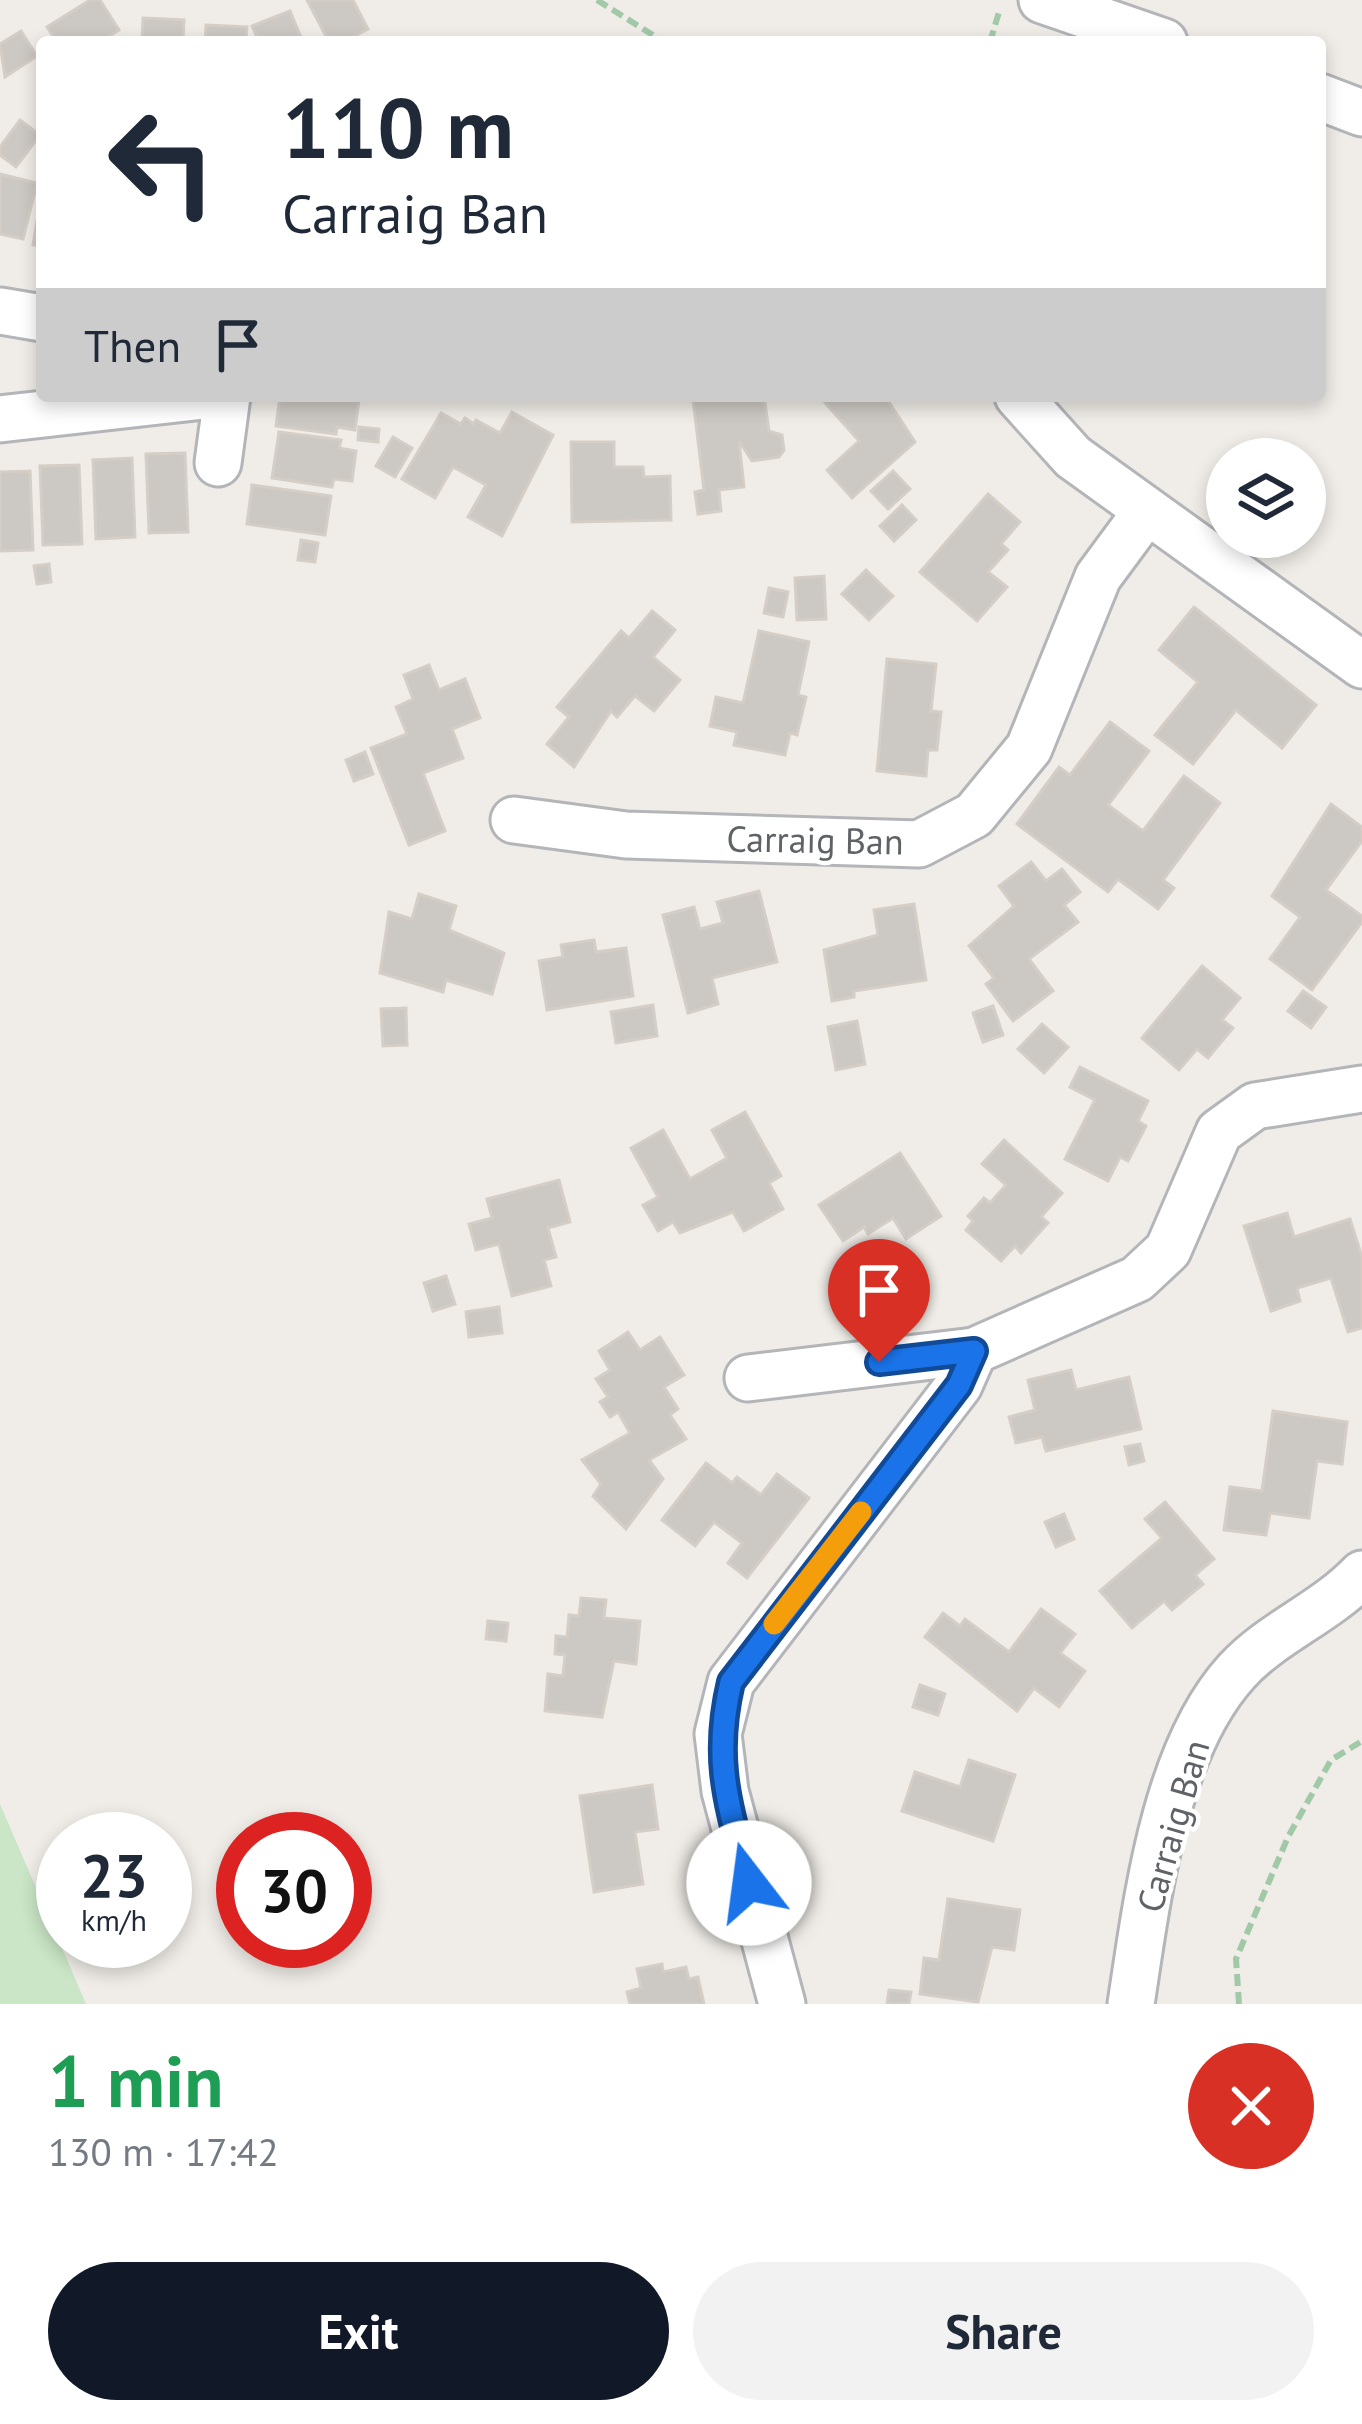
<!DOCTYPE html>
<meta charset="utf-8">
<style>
:root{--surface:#fff;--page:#f2f2f3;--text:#1f2937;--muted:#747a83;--accent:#111827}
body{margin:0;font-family:"PT Sans",sans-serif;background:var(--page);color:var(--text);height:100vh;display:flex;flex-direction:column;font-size:45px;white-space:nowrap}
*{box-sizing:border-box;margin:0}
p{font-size:39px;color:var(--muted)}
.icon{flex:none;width:66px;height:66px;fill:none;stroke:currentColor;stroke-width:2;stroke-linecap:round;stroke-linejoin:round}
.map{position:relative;height:2004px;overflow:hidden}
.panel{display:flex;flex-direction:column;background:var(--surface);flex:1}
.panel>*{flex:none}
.guide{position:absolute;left:36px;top:36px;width:1290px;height:366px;border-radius:12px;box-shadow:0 6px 18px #0003;background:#fff;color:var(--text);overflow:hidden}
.buttons{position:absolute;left:1206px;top:438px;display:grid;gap:24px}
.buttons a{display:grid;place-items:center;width:120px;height:120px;border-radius:50%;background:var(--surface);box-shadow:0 6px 18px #0003;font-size:60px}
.speed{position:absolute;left:36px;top:1812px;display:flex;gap:24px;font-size:60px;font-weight:700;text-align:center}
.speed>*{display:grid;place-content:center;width:156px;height:156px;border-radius:50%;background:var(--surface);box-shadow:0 6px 18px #0003;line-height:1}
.speed small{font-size:30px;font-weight:400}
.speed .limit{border:18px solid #d22;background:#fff;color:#111}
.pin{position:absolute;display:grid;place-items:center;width:102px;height:102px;color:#fff;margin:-123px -51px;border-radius:50% 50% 50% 0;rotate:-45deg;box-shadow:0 0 12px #0007}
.pin .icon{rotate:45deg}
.me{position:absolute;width:132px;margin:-66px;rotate:345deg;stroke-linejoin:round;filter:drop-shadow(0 0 9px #0008)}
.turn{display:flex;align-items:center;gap:42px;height:252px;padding:0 48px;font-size:54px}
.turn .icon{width:156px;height:156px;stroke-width:2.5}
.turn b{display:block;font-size:84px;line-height:102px}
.then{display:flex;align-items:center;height:114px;padding:0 48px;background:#0003;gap:24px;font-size:45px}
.round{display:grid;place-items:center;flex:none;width:126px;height:126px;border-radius:63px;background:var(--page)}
.summary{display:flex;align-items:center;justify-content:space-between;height:204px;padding:0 48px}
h1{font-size:72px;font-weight:600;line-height:90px;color:#1e9e55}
.cta{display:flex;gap:24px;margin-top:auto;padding:24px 48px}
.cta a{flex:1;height:138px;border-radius:72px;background:var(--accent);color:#fff;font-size:48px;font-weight:600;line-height:138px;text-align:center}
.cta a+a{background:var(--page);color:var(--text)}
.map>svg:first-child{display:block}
</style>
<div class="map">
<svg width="1362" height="2004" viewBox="0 0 1362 2004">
<rect width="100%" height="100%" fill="#f0ede8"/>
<path fill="#cae6c6" d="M 0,1804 L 86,2004 L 0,2004 Z"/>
<g fill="#ccc8c4" stroke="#d5cec6" stroke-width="3">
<path d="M 90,0 L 100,0 L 119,30 L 100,42 L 57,42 L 47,27 Z"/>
<path d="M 307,0 L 353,0 L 368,29 L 343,42 L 329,42 Z"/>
<path d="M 290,11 L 303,42 L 259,42 L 252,26 Z"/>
<path d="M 143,18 L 184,20 L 183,42 L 142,42 Z"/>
<path d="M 206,25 L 247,27 L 246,42 L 205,42 Z"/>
<path d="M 21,31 L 37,56 L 5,77 L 0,44 Z"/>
<path d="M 20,120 L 40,135 L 16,167 L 0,155 L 0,147 Z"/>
<path d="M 0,174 L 37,183 L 23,239 L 0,234 Z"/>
<path d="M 42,191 L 42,246 L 33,245 Z"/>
<path d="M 280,396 L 359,399 L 355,430 L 337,427 L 336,434 L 276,426 Z"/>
<path d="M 764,396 L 769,431 L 782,435 L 784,450 L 779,457 L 752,461 L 739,441 L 744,487 L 719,490 L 721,511 L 698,514 L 695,492 L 704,490 L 693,400 Z"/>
<path d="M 819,396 L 885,396 L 915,442 L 852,498 L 827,470 L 859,441 Z"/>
<path d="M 512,412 L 553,435 L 502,536 L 468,517 L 486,485 L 453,467 L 435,498 L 402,479 L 441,413 L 461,424 L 465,418 L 474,424 L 476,420 L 500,433 Z"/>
<path d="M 359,427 L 379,429 L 378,442 L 358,440 Z"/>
<path d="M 279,432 L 341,440 L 339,448 L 356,451 L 352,481 L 334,479 L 332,487 L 272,478 Z"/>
<path d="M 393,437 L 412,448 L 395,477 L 376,466 Z"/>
<path d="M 571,442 L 614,442 L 614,467 L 643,467 L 644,477 L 670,476 L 671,520 L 572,522 Z"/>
<path d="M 185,453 L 188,532 L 149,533 L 146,454 Z"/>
<path d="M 132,458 L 135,537 L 96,539 L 93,460 Z"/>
<path d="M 79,465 L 82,544 L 43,545 L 40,466 Z"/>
<path d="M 30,471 L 33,550 L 0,551 L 0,472 Z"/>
<path d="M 893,471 L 910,489 L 888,509 L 871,491 Z"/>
<path d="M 252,485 L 331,496 L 325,535 L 247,524 Z"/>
<path d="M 988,494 L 1020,522 L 1001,544 L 1008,550 L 988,572 L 1007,587 L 977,621 L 920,572 Z"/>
<path d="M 902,505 L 916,520 L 894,541 L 880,526 Z"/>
<path d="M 301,540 L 318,543 L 315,562 L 298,560 Z"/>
<path d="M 49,564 L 51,582 L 37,584 L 34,566 Z"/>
<path d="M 866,570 L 893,596 L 869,620 L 842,594 Z"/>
<path d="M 824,576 L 826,619 L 797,620 L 795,578 Z"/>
<path d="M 769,588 L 788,592 L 783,617 L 764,613 Z"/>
<path d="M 1194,607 L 1316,705 L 1282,748 L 1236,710 L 1193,764 L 1155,735 L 1198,682 L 1159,650 Z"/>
<path d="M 652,611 L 675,630 L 653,657 L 680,680 L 654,711 L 635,696 L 617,717 L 611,711 L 574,767 L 547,744 L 569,717 L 557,707 L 621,631 L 629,638 Z"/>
<path d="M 759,631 L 809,642 L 798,695 L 806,697 L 797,735 L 790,733 L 785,755 L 734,745 L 737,732 L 710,726 L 716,697 L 743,703 Z"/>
<path d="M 887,659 L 936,664 L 931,711 L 941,712 L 937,750 L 928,750 L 926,776 L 877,771 Z"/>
<path d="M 429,665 L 439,690 L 465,679 L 480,718 L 452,729 L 463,758 L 423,773 L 445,831 L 409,845 L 371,748 L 407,734 L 396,707 L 413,699 L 404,675 Z"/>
<path d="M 1110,722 L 1149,751 L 1108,805 L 1143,831 L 1184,776 L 1220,803 L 1163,880 L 1174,888 L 1158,909 L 1118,879 L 1108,892 L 1017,824 L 1059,767 L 1070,775 Z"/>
<path d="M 365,752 L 373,774 L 354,781 L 346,760 Z"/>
<path d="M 1331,804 L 1362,827 L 1362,841 L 1326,890 L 1362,916 L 1362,922 L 1312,990 L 1270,959 L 1300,917 L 1272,896 Z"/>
<path d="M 1031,862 L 1046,881 L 1062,869 L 1080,892 L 1064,905 L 1078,922 L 1029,959 L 1053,991 L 1013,1021 L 986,984 L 994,978 L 969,946 L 1014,906 L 999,886 Z"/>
<path d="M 759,891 L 777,962 L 712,978 L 718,1004 L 688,1013 L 663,915 L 694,907 L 700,929 L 723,923 L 717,902 Z"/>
<path d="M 419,894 L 456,906 L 449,930 L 504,953 L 492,994 L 446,980 L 443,992 L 380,973 L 389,912 L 412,919 Z"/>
<path d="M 914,904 L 926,980 L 854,991 L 854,997 L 832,1001 L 824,950 L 878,935 L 874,910 Z"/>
<path d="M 594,940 L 596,952 L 626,948 L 633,996 L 547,1010 L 539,961 L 563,957 L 561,945 Z"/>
<path d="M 1202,966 L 1240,998 L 1222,1020 L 1233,1028 L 1208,1058 L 1197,1049 L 1179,1070 L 1142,1038 Z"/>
<path d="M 1303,991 L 1326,1007 L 1311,1028 L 1288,1011 Z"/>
<path d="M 653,1005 L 657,1036 L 616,1043 L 611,1012 Z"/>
<path d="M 993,1006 L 1003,1035 L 983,1042 L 973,1013 Z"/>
<path d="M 406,1008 L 407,1045 L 383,1046 L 381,1009 Z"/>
<path d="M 857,1021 L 865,1064 L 836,1070 L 828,1027 Z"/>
<path d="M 1042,1024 L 1068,1047 L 1044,1073 L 1018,1049 Z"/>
<path d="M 1080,1067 L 1148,1101 L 1138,1121 L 1146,1126 L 1128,1161 L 1120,1157 L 1108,1181 L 1065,1159 L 1095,1100 L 1070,1087 Z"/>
<path d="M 745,1112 L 781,1176 L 769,1183 L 783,1209 L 744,1231 L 733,1212 L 680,1233 L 673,1222 L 658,1231 L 643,1205 L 658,1197 L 631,1148 L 663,1130 L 690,1179 L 727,1158 L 712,1130 Z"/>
<path d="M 1004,1140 L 1062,1193 L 1041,1217 L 1048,1223 L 1021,1253 L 1015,1246 L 1001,1261 L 966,1230 L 973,1221 L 968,1216 L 984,1198 L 990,1203 L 1006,1185 L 982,1164 Z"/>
<path d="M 900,1153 L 941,1216 L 906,1239 L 893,1218 L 868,1234 L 864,1227 L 843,1241 L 819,1205 Z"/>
<path d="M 559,1180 L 570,1222 L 548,1228 L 556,1257 L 544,1260 L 551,1286 L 512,1296 L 499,1244 L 476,1250 L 469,1224 L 492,1218 L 487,1199 Z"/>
<path d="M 1287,1213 L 1294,1237 L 1350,1219 L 1362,1257 L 1362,1328 L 1348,1332 L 1331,1278 L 1297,1288 L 1300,1301 L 1271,1311 L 1244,1226 Z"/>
<path d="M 446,1276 L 455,1304 L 433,1311 L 424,1283 Z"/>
<path d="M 499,1307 L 502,1333 L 469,1337 L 466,1312 Z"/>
<path d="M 628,1332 L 640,1350 L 660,1337 L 684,1375 L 664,1387 L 678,1409 L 670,1415 L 686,1439 L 649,1460 L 663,1479 L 626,1529 L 593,1496 L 601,1484 L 582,1460 L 630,1433 L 618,1412 L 610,1417 L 600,1402 L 608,1397 L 596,1379 L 610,1370 L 599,1351 Z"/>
<path d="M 1071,1370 L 1076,1390 L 1129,1377 L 1141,1429 L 1046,1451 L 1042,1437 L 1016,1443 L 1009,1417 L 1035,1410 L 1028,1380 Z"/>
<path d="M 1273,1411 L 1347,1422 L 1342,1464 L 1317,1461 L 1309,1518 L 1270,1513 L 1266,1535 L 1224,1530 L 1230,1487 L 1262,1491 Z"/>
<path d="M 1140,1444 L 1144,1461 L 1129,1465 L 1125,1447 Z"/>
<path d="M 706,1463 L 732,1483 L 737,1477 L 761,1495 L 777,1474 L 809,1498 L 747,1578 L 728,1563 L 742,1543 L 714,1522 L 695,1546 L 662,1520 Z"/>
<path d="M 1165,1502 L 1214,1559 L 1195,1575 L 1203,1584 L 1172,1610 L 1164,1601 L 1132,1628 L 1100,1591 L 1162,1538 L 1145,1519 Z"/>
<path d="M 1064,1514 L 1074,1539 L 1056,1547 L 1045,1522 Z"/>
<path d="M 581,1598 L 606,1600 L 604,1618 L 640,1621 L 636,1664 L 614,1661 L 602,1717 L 545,1711 L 548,1674 L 563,1676 L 565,1655 L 555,1654 L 556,1636 L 567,1637 L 569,1615 L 579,1616 Z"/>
<path d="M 1041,1609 L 1075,1634 L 1060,1653 L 1085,1671 L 1059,1707 L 1034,1688 L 1017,1711 L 925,1637 L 943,1613 L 960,1626 L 965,1619 L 1009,1652 Z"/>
<path d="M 488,1621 L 508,1623 L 506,1641 L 486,1639 Z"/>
<path d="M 920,1685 L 945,1694 L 938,1715 L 913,1707 Z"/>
<path d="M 969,1760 L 1015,1775 L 993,1841 L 902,1811 L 915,1772 L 960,1787 Z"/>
<path d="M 652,1785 L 658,1829 L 635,1832 L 643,1884 L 594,1892 L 580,1796 Z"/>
<path d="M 948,1899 L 1020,1910 L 1014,1950 L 992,1947 L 978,2002 L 920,1994 L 924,1958 L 939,1960 Z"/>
<path d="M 662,1964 L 663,1972 L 686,1967 L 689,1979 L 698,1977 L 704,2004 L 630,2004 L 627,1992 L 641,1988 L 637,1969 Z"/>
<path d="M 889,1990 L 911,1992 L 909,2004 L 887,2004 Z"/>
</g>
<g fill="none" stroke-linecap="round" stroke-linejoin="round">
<g stroke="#b3b5b9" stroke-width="51">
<g id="minor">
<path d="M 1042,0 L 1164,42"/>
<path d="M 1320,97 L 1362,113"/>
<path d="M 0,311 L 42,318"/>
<path d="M 1018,396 L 1073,457 L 1362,665"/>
<path d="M 0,419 L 204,396"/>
<path d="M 218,463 L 227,396"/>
<path d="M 514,820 L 626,835 L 919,844 L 974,815 L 1029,748 L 1098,577 L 1146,512"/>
<path d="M 748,1378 L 974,1351"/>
<path d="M 782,2004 L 725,1791 L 718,1734 L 731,1682 L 959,1385 L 974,1351 L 1137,1279 L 1168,1250 L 1219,1132 L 1255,1106 L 1362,1089"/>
<path d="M 1131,2004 C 1147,1900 1164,1751 1237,1671 C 1273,1632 1325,1613 1362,1574"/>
</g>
</g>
<g stroke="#a1c9a7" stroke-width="6" stroke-dasharray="12 6" stroke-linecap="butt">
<path d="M 597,0 L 664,42"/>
<path d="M 990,42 L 999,12"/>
<path d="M 1239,2004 L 1236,1959 L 1288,1837 L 1331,1760 L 1362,1741"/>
</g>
<use href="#minor" stroke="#fff" stroke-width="45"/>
</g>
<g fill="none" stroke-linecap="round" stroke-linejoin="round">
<g stroke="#114b97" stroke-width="30">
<path id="route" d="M 749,1883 C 729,1806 712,1762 731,1682 L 959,1385 L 974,1351 L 879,1362"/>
</g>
<use href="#route" stroke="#1a73e8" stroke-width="21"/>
<path stroke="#f59e0b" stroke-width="21" d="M 774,1624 L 861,1512"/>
</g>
<g text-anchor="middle" stroke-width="9" stroke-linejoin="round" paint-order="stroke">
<g font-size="36" fill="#5f6367" stroke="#fff">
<text transform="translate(815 840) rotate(1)" y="13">Carraig Ban</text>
<text transform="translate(1173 1826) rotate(-74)" y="13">Carraig Ban</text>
</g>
</g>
</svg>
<div class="buttons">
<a><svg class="icon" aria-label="layers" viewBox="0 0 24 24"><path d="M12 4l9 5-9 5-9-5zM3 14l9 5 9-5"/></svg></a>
</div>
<div class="speed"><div>23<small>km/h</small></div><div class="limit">30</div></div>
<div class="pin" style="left:879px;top:1362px;background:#d93025"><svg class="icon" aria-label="arrive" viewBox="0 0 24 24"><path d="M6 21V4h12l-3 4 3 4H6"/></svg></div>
<svg class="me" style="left:749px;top:1883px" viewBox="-20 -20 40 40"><circle r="19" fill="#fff"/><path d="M0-13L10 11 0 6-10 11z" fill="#1a73e8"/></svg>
<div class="guide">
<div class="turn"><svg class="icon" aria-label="left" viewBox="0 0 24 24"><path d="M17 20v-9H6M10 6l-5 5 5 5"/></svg><div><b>110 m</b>Carraig Ban</div></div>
<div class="then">Then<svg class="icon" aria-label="arrive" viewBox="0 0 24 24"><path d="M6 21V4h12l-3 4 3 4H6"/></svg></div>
</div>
</div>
<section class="panel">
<div class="summary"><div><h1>1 min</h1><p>130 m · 17:42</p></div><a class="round" style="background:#d93025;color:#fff"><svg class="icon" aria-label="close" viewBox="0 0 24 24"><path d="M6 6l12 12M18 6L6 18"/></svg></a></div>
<div class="cta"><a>Exit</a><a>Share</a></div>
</section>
